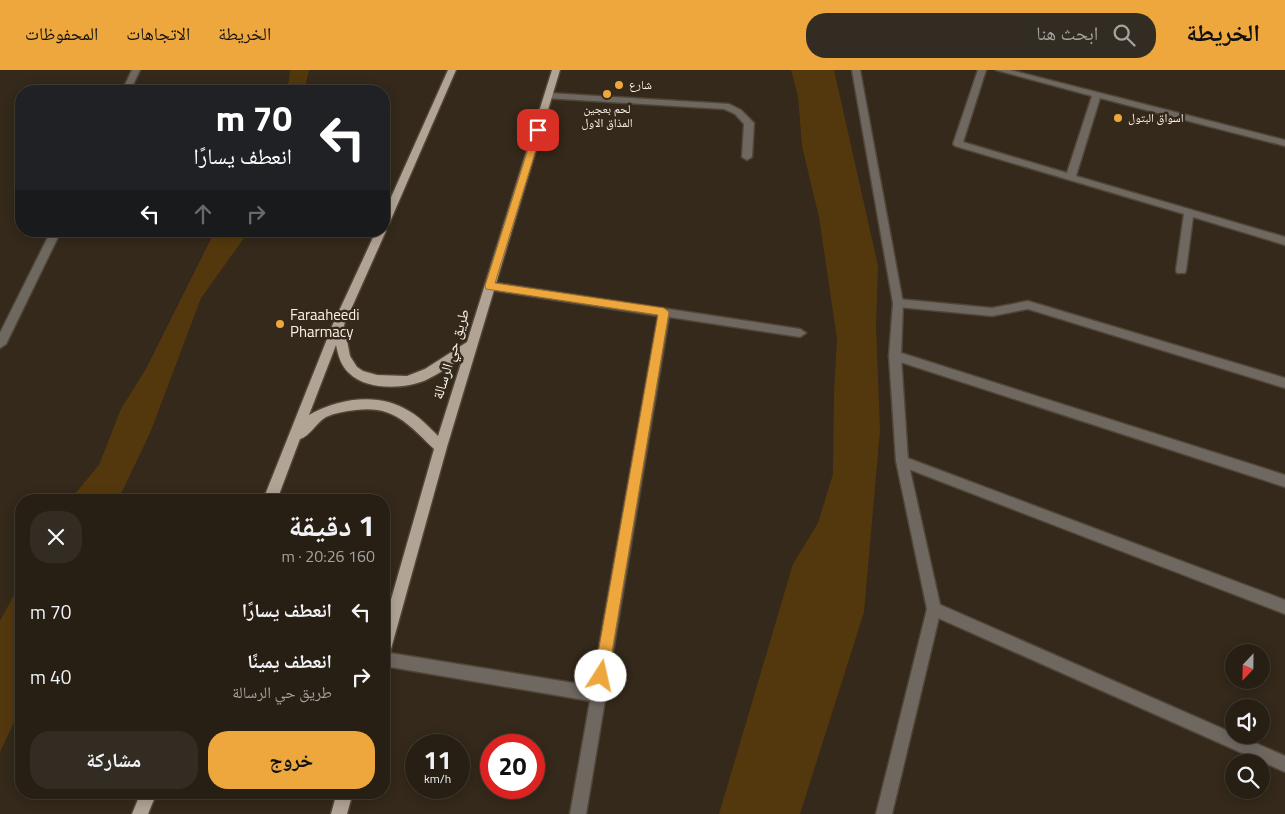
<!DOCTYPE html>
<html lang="ar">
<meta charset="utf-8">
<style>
:root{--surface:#271f14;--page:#332c22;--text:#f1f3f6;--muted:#a4a2a0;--line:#433d34;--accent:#eea73d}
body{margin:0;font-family:"Titillium Web","Noto Naskh Arabic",sans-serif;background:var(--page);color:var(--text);direction:rtl;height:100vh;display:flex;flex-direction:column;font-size:19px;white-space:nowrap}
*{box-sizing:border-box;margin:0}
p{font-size:16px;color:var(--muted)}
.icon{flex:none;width:28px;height:28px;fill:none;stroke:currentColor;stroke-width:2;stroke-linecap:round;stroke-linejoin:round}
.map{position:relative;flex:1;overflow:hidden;direction:ltr}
.drawer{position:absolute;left:15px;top:424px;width:375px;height:305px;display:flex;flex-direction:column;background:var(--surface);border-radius:20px;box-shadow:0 2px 12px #0003,0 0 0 1px var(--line);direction:rtl}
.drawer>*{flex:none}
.hud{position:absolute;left:15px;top:15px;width:375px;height:152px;border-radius:20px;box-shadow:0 2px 12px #0003,0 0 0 1px var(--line);direction:rtl;background:#202124;color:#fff;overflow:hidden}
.needle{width:32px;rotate:202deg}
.fabs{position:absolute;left:1225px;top:574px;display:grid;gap:10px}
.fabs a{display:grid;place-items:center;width:45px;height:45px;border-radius:50%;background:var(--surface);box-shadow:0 2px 12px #0003,0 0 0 1px var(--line);font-size:25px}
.speed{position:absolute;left:405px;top:664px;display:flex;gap:10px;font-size:25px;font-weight:700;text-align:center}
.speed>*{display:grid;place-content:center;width:65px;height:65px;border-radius:50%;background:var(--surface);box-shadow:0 2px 12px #0003,0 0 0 1px var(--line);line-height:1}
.speed small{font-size:12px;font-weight:400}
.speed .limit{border:8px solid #d22;background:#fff;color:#111}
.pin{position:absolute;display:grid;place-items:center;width:42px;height:42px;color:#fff;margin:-21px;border-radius:10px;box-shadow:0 2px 8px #0006}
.me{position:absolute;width:55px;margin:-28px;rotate:10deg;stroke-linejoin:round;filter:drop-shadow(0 0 4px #0008)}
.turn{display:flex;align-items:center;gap:18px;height:105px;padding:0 15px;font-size:22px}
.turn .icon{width:65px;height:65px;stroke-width:2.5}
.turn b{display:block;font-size:35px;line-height:42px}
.lanes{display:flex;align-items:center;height:48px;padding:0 15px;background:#0003;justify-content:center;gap:25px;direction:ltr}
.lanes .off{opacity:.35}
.round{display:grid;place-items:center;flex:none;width:52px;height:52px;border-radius:20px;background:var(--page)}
.headline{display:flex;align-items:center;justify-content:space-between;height:85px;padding:0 15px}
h1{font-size:30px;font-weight:700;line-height:38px}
.action{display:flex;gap:10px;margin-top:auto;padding:10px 15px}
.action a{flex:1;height:58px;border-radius:20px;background:var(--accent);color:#111;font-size:20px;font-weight:700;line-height:58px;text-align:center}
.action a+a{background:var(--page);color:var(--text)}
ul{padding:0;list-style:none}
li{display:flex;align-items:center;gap:15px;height:65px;padding:0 15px}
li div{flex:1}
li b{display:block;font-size:19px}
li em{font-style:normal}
header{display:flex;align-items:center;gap:30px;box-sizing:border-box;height:70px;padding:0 25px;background:var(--accent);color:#111}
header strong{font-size:24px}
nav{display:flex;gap:28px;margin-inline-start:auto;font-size:18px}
.search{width:350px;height:45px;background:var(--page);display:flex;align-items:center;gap:12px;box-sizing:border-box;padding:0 18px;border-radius:20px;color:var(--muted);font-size:19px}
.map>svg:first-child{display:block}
</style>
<header>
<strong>الخريطة</strong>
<div class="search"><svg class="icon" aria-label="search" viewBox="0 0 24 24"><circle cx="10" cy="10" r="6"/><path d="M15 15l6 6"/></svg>ابحث هنا</div>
<nav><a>الخريطة</a><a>الاتجاهات</a><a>المحفوظات</a></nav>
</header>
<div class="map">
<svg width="1285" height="744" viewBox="0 0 1285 744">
<rect width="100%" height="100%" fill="#34291a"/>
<g fill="#54380d">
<path d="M 290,0 L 309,0 L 304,21 L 284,21 L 289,11 Z"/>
<path d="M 791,0 L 834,0 L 878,196 L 876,257 L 880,360 L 864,542 L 800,744 L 719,744 L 793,494 L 818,453 L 833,404 L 834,323 L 837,269 L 819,147 L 802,76 L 798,26 Z"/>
<path d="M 215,161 L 249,161 L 201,228 L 150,363 L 118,430 L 70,430 L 99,395 L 121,339 L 146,299 Z"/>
<path d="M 21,512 L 21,637 L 0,682 L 0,551 Z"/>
</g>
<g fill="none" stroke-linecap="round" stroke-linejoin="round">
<g stroke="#504537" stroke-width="3">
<g id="service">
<path d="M 548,23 L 729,34 L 741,40 L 754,53 L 752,87 L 747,90 L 742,87 L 744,54 L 735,44 L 724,39 L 545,28 L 545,24 Z"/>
<path d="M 490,212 L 800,259 L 806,263 L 800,267 L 669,247 L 586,744 L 570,744 L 590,631 L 384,596 L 384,582 L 592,616 L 658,246 L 490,220 L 485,216 Z"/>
</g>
</g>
<g stroke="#504537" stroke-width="3">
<g id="minor">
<path d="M 132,0 L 140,0 L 130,21 L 122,21 Z"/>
<path d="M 978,0 L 986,0 L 963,72 L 1067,103 L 1092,26 L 996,0 L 1010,0 L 1285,70 L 1285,76 L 1100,28 L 1076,106 L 1285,167 L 1285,175 L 1193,147 L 1186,200 L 1185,203 L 1177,203 L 1176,200 L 1184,144 L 955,76 L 953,74 Z"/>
<path d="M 51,161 L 61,161 L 6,274 L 0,278 L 0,263 Z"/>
<path d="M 898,229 L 992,238 L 1028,231 L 1285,308 L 1285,318 L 1028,239 L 992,246 L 898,237 L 893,233 Z"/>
<path d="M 895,281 L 1285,405 L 1285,417 L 891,289 L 889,286 Z"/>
<path d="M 902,386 L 1285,530 L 1285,544 L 898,395 L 896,391 L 898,387 Z"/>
<path d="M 934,532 L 1285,686 L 1285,702 L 929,544 L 927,539 L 929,534 Z"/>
</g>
</g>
<g stroke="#504537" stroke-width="3">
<path id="tertiary" d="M 852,0 L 860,0 L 903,233 L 901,286 L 908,391 L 941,539 L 892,744 L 876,744 L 927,539 L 896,391 L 889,286 L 893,233 Z"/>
</g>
<g stroke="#504537" stroke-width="3">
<g id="primary">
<path d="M 448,0 L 456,0 L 389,154 L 384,157 L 384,143 Z"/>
<path d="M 552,0 L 560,0 L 447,377 L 391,579 L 389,584 L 384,586 L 384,554 L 434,379 C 409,355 394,335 356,340 C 345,341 335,343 326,347 C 316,353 310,366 300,369 L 277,430 L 263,430 L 333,254 L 376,161 L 384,161 L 384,158 L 386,161 L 344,255 L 350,286 L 357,297 L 363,301 L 377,305 L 407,306 L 425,299 L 467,272 ZM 336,275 C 338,285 341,296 349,303 C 367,321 405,319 426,310 C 439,304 451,295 463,287 L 438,366 C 429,357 420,347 409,341 C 379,322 339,328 309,345 Z"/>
<path d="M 141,722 L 157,722 L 148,744 L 132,744 Z"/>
<path d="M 337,722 L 353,722 L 347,744 L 331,744 Z"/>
</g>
</g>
<use href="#service" fill="#6e6861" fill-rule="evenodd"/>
<use href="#minor" fill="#6e6861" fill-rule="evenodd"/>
<use href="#tertiary" fill="#6e6861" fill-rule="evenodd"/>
<use href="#primary" fill="#b1a495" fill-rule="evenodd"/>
</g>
<path fill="#eea73d" stroke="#9b6d28" d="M 538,57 L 542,60 L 495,213 L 664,238 L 669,242 L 608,606 L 606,611 L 601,613 L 596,611 L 594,606 L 658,245 L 486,219 L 485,216 L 534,60 Z"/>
<g fill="#eea73d" stroke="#34291a" stroke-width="2">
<circle cx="619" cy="15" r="5"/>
<circle cx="607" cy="24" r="5"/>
<circle cx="1118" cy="48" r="5"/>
<circle cx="280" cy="254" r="5"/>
</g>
<g text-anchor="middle" stroke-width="5" stroke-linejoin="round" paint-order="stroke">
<g font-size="12" fill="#faf2e9" stroke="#34291a" text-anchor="start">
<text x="629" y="19">شارع</text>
<text x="607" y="43" text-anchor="middle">لحم بعجين<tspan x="607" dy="14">المذاق الاول</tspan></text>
<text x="1128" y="52">اسواق البتول</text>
</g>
<g font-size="15" fill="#faf2e9" stroke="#34291a" text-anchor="start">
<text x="290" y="250">Faraaheedi<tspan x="290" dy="17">Pharmacy</tspan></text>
</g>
<g font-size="15" fill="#faf2e9" stroke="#34291a">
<text transform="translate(451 284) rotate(-73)" y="5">طريق حي الرسالة</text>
</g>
</g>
</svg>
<div class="fabs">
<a><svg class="needle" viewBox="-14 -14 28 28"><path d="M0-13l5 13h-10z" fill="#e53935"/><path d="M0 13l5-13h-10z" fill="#a4a2a0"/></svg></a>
<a><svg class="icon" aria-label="sound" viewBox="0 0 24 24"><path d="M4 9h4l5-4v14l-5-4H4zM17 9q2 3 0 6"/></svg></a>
<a><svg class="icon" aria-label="search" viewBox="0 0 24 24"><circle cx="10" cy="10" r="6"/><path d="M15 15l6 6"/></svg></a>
</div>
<div class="speed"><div>11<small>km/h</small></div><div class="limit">20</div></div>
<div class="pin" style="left:538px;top:60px;background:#d93025"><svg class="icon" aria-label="arrive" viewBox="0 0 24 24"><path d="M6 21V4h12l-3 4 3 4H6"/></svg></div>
<svg class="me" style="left:601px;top:606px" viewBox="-20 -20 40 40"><circle r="19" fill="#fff"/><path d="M0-13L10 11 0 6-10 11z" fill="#eea73d"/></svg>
<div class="hud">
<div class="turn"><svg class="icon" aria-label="left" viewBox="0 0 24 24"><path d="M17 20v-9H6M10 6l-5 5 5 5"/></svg><div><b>70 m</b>انعطف يسارًا</div></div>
<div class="lanes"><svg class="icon" aria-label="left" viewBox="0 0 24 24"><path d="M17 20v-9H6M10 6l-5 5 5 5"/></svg><svg class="icon off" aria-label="ahead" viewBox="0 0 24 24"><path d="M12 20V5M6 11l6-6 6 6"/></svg><svg class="icon off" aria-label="right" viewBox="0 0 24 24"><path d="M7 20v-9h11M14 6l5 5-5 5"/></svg></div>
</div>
<section class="drawer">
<div class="headline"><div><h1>1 دقيقة</h1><p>160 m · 20:26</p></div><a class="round"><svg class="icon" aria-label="close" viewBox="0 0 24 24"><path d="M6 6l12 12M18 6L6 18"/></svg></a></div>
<ul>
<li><svg class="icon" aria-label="left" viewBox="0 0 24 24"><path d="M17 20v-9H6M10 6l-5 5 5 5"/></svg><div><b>انعطف يسارًا</b></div><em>70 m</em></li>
<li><svg class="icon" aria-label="right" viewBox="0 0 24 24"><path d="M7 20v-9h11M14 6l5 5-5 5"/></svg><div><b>انعطف يمينًا</b><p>طريق حي الرسالة</p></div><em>40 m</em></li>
</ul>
<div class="action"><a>خروج</a><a>مشاركة</a></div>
</section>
</div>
